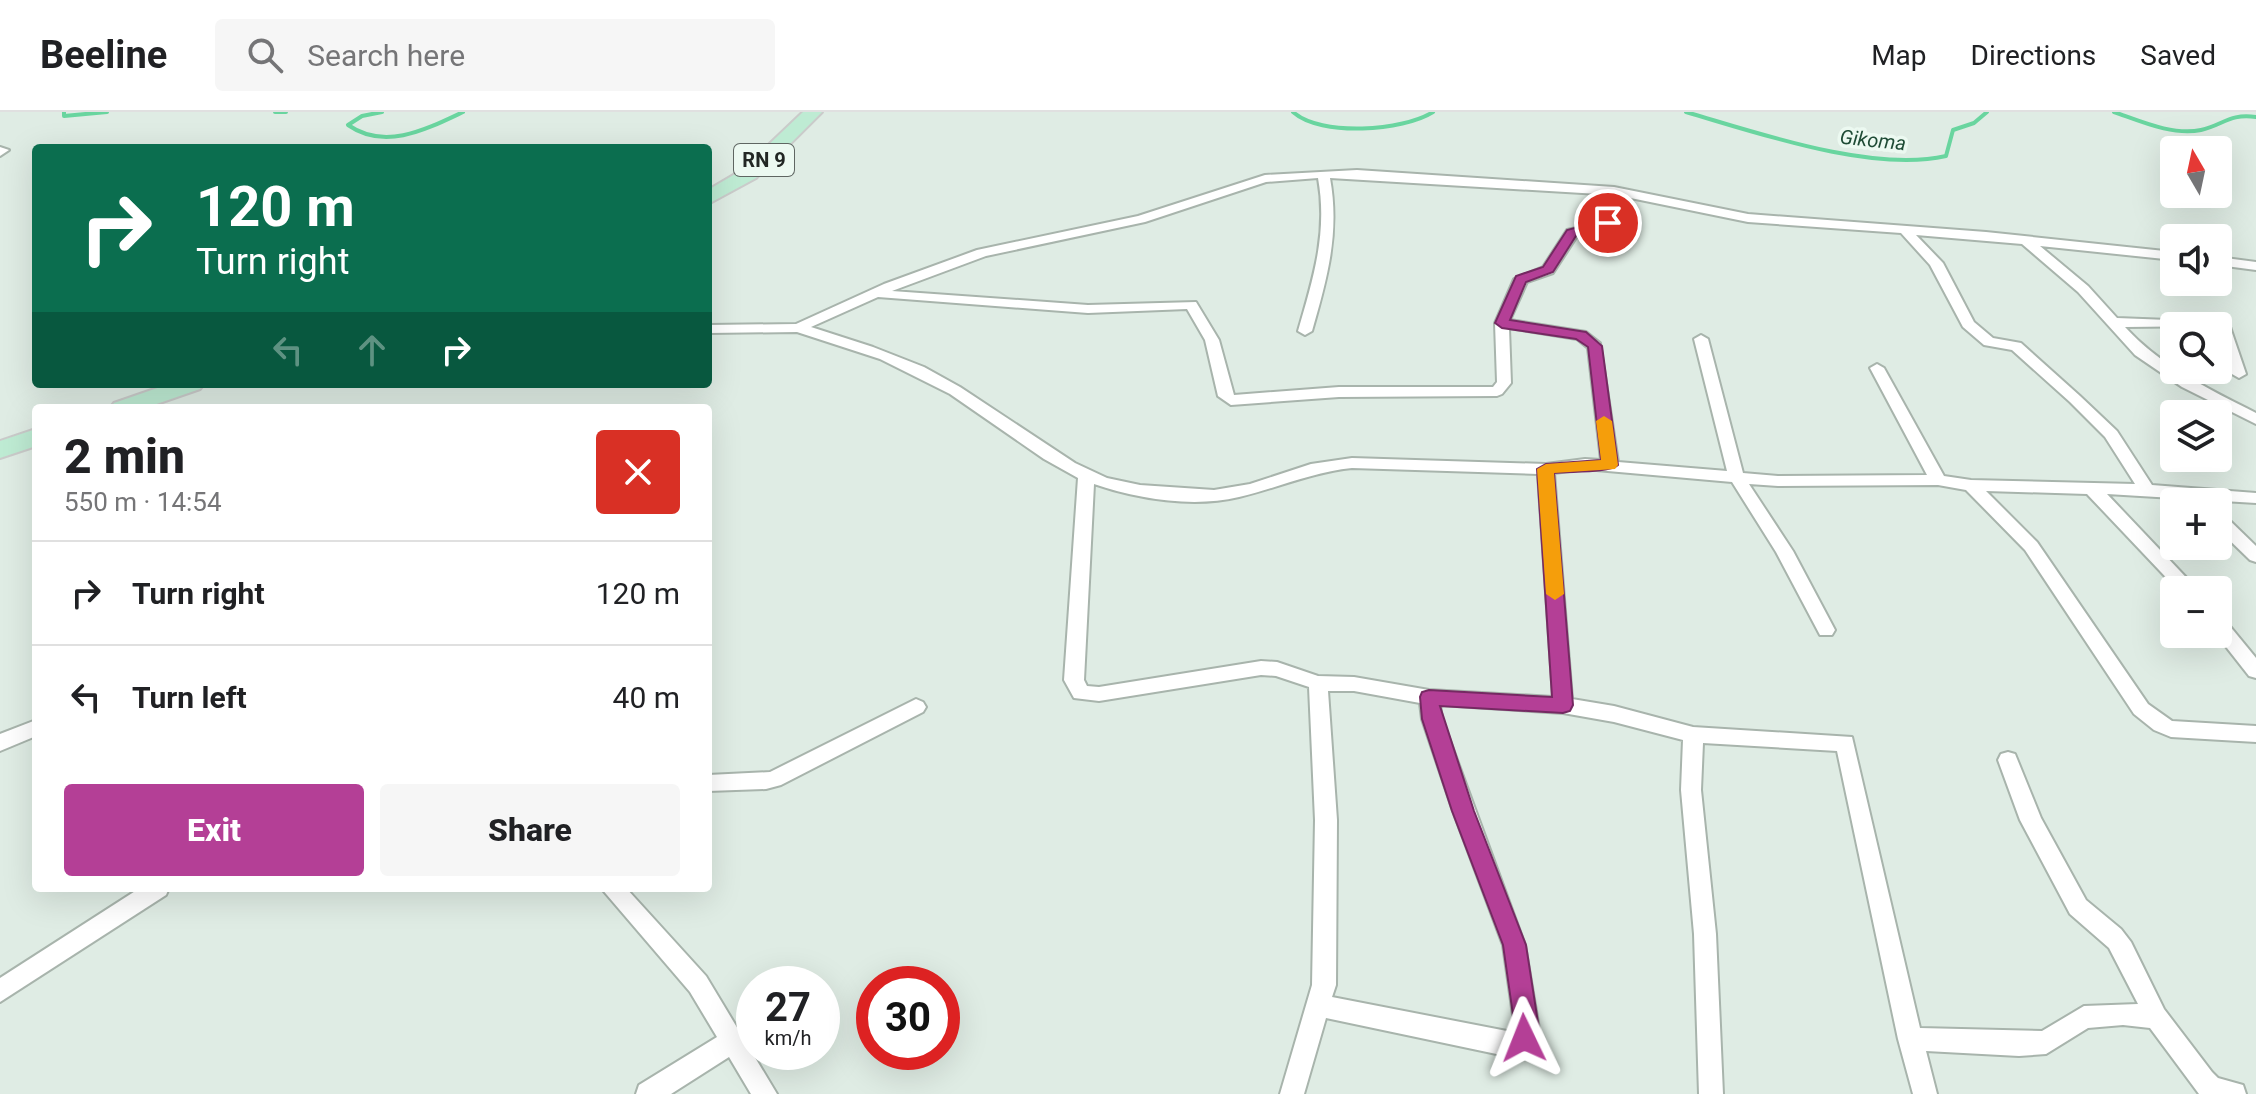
<!DOCTYPE html>
<html lang="en">
<head>
<meta charset="utf-8">
<style>
  :root { --surface:#fff; --page:#f6f6f6; --text:#202124; --muted:#757577; --line:#e0e0e0; --accent:#b43f96 }
  body { margin:0; font-family:Roboto,sans-serif; background:var(--page); color:var(--text); height:100vh; display:flex; flex-direction:column; font-size:30px; white-space:nowrap }
  * { box-sizing:border-box; margin:0 }
  p { font-size:26px; color:var(--muted) }
  .icon { flex:none; width:44px; height:44px; fill:none; stroke:currentColor; stroke-width:2; stroke-linecap:round; stroke-linejoin:round }
  .map { position:relative; flex:1; overflow:hidden }
  .details { position:absolute; left:32px; top:292px; width:680px; height:488px; display:flex; flex-direction:column; background:var(--surface); border-radius:8px; box-shadow:0 8px 32px #0002 }
  .details>* { flex:none }
  .guide { position:absolute; left:32px; top:32px; width:680px; height:244px; border-radius:8px; box-shadow:0 8px 32px #0002; background:#0b6e4f; color:#fff; overflow:hidden }
  .needle { width:52px; rotate:351deg }
  .fabs { position:absolute; left:2160px; top:24px; display:grid; gap:16px }
  .fabs a { display:grid; place-items:center; width:72px; height:72px; border-radius:8px; background:var(--surface); box-shadow:0 8px 32px #0002; font-size:40px }
  .speed { position:absolute; left:736px; top:854px; display:flex; gap:16px; font-size:40px; font-weight:700; text-align:center }
  .speed>* { display:grid; place-content:center; width:104px; height:104px; border-radius:50%; background:var(--surface); box-shadow:0 8px 32px #0002; line-height:1 }
  .speed small { font-size:20px; font-weight:400 }
  .speed .limit { border:12px solid #d22; background:#fff; color:#111 }
  .pin { position:absolute; display:grid; place-items:center; width:68px; height:68px; color:#fff; margin:-34px; border:4px solid #fff; border-radius:50%; box-shadow:0 2px 8px #0007 }
  .me { position:absolute; width:88px; margin:-44px; rotate:358deg; stroke-linejoin:round; filter:drop-shadow(0 0 6px #0008) }
  .turn { display:flex; align-items:center; gap:28px; height:168px; padding:0 32px; font-size:36px }
  .turn .icon { width:104px; height:104px; stroke-width:2.5 }
  .turn b { display:block; font-size:56px; line-height:68px }
  .lanes { display:flex; align-items:center; height:76px; padding:0 32px; background:#0003; justify-content:center; gap:40px; direction:ltr }
  .lanes .off { opacity:.35 }
  .round { display:grid; place-items:center; flex:none; width:84px; height:84px; border-radius:8px; background:var(--page) }
  .overview { display:flex; align-items:center; justify-content:space-between; height:136px; padding:0 32px }
  h1 { font-size:48px; font-weight:800; line-height:60px }
  .action { display:flex; gap:16px; margin-top:auto; padding:16px 32px }
  .action a { flex:1; height:92px; border-radius:8px; background:var(--accent); color:#fff; font-size:32px; font-weight:800; line-height:92px; text-align:center }
  .action a+a { background:var(--page); color:var(--text) }
  ul { padding:0; list-style:none }
  li { display:flex; align-items:center; gap:24px; height:104px; padding:0 32px; border-top:2px solid var(--line) }
  li div { flex:1 }
  li b { display:block; font-size:30px }
  li em { font-style:normal }
  header { display:flex; align-items:center; gap:48px; box-sizing:border-box; height:112px; padding:0 40px; background:var(--surface); border-bottom:2px solid var(--line) }
  header strong { font-size:38px }
  nav { display:flex; gap:44px; margin-inline-start:auto; font-size:28px }
  .search { width:560px; height:72px; background:var(--page); display:flex; align-items:center; gap:20px; box-sizing:border-box; padding:0 28px; border-radius:8px; color:var(--muted); font-size:30px }
  .map>svg:first-child { display:block }
  .lines { fill:none; stroke-linecap:round; stroke-linejoin:round }
  .stream { stroke:#69d59f; stroke-width:4 }
  .street-casing { stroke:#a8b4ac; stroke-width:4 }
  .primary-casing { stroke:#cacbca; stroke-width:4 }
  .street { fill:#fff; fill-rule:evenodd }
  .primary { fill:#beebd3; fill-rule:evenodd }
  .route { fill:#b43f96; stroke:#752962; stroke-width:2 }
  .slow { fill:#f59e0b }
  .labels { text-anchor:middle; stroke-width:7; stroke-linejoin:round; paint-order:stroke }
  .far-water-label { font-size:20px; font-style:italic; fill:#1e4b35; stroke:#ecf9f1 }
  .shield { fill:#ecf9f1; stroke:#5f6662; stroke-width:2 }
  .shield-label { font-size:20px; font-weight:bold; fill:#222724 }
</style>
</head>
<body>
<header>
<strong>Beeline</strong>
<div class="search"><svg class="icon" aria-label="search" viewBox="0 0 24 24"><circle cx="10" cy="10" r="6"/><path d="M15 15l6 6"/></svg>Search here</div>
<nav><a>Map</a><a>Directions</a><a>Saved</a></nav>
</header>
<div class="map">
<svg width="2256" height="982" viewBox="0 0 2256 982">
  <rect width="100%" height="100%" fill="#dfece4"/>
  <g class="lines">
    <g class="stream">
      <path d="M 64,0 L 64,4 L 107,0"/>
      <path d="M 275,0 L 286,0"/>
      <path d="M 382,0 L 362,4 L 348,13 C 385,39 427,17 463,0"/>
      <path d="M 1293,0 C 1321,25 1403,19 1433,0"/>
      <path d="M 1686,0 C 1758,21 1873,61 1946,44 L 1953,18 L 1974,11 L 1987,0"/>
      <path d="M 2114,0 C 2140,9 2173,24 2201,18 C 2223,13 2230,1 2256,5"/>
    </g>
    <defs>
      <g id="street">
        <path d="M 0,35 L 9,38 L 0,44 Z"/>
        <path d="M 1357,58 L 1614,75 L 1748,102 L 1986,120 L 2174,140 L 2174,148 L 2040,134 L 2088,174 L 2117,206 L 2220,210 L 2230,215 L 2246,262 L 2239,266 L 2232,262 L 2218,214 L 2125,215 C 2162,255 2207,276 2256,301 L 2256,312 L 2182,275 L 2135,243 L 2078,180 L 2022,132 L 1916,123 L 1943,151 L 1974,210 L 1993,226 L 2021,231 L 2080,284 L 2117,319 L 2152,373 L 2256,381 L 2256,391 L 2107,382 L 2198,478 L 2178,478 L 2087,382 L 1986,379 L 2037,430 L 2148,592 L 2172,609 L 2256,614 L 2256,630 L 2171,625 L 2154,618 L 2134,602 L 2025,438 L 1966,378 L 1938,373 L 1778,374 L 1749,372 L 1793,439 L 1835,518 L 1832,523 L 1820,523 L 1776,440 L 1732,370 L 1585,357 L 1554,361 L 1572,587 L 1614,594 L 1693,615 L 1852,625 L 1920,916 L 2042,919 L 2084,894 L 2138,892 L 2109,836 L 2070,802 L 2020,708 L 1998,648 L 2001,642 L 2008,640 L 2015,642 L 2041,706 L 2086,788 L 2121,817 L 2131,830 L 2164,897 L 2212,960 L 2218,966 L 2243,973 L 2246,982 L 2199,982 L 2150,916 L 2123,913 L 2088,916 L 2046,942 L 2019,944 L 1926,939 L 1937,982 L 1913,982 L 1898,927 L 1837,639 L 1703,631 L 1701,678 L 1716,822 L 1723,982 L 1699,982 L 1694,822 L 1681,678 L 1683,628 L 1614,610 L 1563,601 L 1440,593 L 1442,607 L 1525,833 L 1539,917 L 1528,937 L 1506,944 L 1326,906 L 1304,982 L 1280,982 L 1312,873 L 1315,708 L 1309,575 L 1276,564 L 1261,563 L 1099,589 L 1074,586 L 1064,568 L 1078,366 L 1044,347 L 950,282 L 880,247 L 797,220 L 708,221 L 708,213 L 796,212 L 884,172 L 977,138 L 1138,104 L 1265,63 ZM 1318,66 C 1328,121 1313,167 1298,219 L 1305,223 L 1312,219 C 1327,167 1340,121 1330,66 L 1599,82 L 1600,111 L 1567,118 L 1543,155 L 1514,167 L 1495,211 L 1497,270 L 1493,275 L 1339,275 L 1234,283 L 1219,228 L 1196,190 L 1088,193 L 892,179 L 986,144 L 1145,110 L 1266,70 ZM 1611,82 L 1748,110 L 1901,121 L 1930,153 L 1963,215 L 1984,233 L 2012,238 L 2070,290 L 2105,325 L 2135,372 L 1971,368 L 1944,364 L 1884,256 L 1877,252 L 1870,256 L 1927,363 L 1778,364 L 1743,361 L 1708,227 L 1701,223 L 1694,227 L 1727,359 L 1618,350 L 1600,231 L 1586,220 L 1510,208 L 1527,170 L 1553,161 L 1577,124 L 1610,116 ZM 878,185 L 1088,201 L 1187,197 L 1205,228 L 1218,284 L 1231,293 L 1339,285 L 1497,284 L 1502,282 L 1511,271 L 1509,216 L 1577,227 L 1588,236 L 1601,348 L 1585,347 L 1546,352 L 1352,346 L 1311,352 L 1250,372 L 1214,378 L 1140,373 L 1107,366 L 1075,351 L 960,275 L 924,255 L 873,235 L 811,215 ZM 1352,356 L 1538,362 L 1553,585 L 1429,578 L 1354,565 L 1318,564 L 1277,550 L 1261,549 L 1099,575 L 1087,574 L 1084,568 L 1094,372 C 1138,387 1193,396 1239,385 C 1277,376 1313,360 1352,356 ZM 1328,579 L 1354,579 L 1420,591 L 1422,607 L 1453,699 L 1503,833 L 1515,917 L 1512,920 L 1332,885 L 1336,873 L 1337,708 Z"/>
        <path d="M 2218,145 L 2256,150 L 2256,158 L 2218,153 Z"/>
        <path d="M 2218,401 L 2224,403 L 2256,434 L 2256,450 L 2250,448 L 2218,417 Z"/>
        <path d="M 2218,505 L 2224,507 L 2256,546 L 2256,566 L 2249,564 L 2216,522 Z"/>
        <path d="M 916,587 L 923,590 L 926,595 L 923,600 L 781,673 L 766,677 L 708,679 L 708,663 L 770,660 Z"/>
        <path d="M 36,608 L 36,624 L 0,639 L 0,622 Z"/>
        <path d="M 140,776 L 169,776 L 166,783 L 0,890 L 0,866 Z"/>
        <path d="M 601,776 L 626,776 L 706,864 L 777,982 L 751,982 L 729,945 L 671,982 L 636,982 L 639,973 L 717,925 L 690,880 Z"/>
      </g>
      <g id="primary">
        <path d="M 803,0 L 822,0 L 756,66 L 708,92 L 708,78 L 742,58 Z"/>
        <path d="M 169,272 L 204,272 L 200,277 L 145,296 L 110,296 L 114,291 Z"/>
        <path d="M 36,317 L 36,334 L 0,346 L 0,329 Z"/>
      </g>
    </defs>
    <use href="#street" class="street-casing"/>
    <use href="#primary" class="primary-casing"/>
    <use href="#street" class="street"/>
    <use href="#primary" class="primary"/>
  </g>
  <path class="route" d="M 1608,107 L 1615,111 L 1608,118 L 1576,124 L 1553,160 L 1526,170 L 1510,208 L 1586,220 L 1602,234 L 1618,353 C 1610,361 1569,359 1554,361 L 1573,593 L 1570,599 L 1563,601 L 1440,594 L 1474,699 L 1526,833 L 1539,917 L 1533,935 L 1524,938 L 1516,935 L 1512,926 L 1515,917 L 1503,833 L 1452,699 L 1422,607 L 1420,585 L 1422,580 L 1429,578 L 1552,585 L 1537,357 L 1546,352 L 1601,348 L 1588,235 L 1576,227 L 1502,216 L 1495,211 L 1516,164 L 1543,155 L 1567,118 Z"/>
  <path class="slow" d="M 1604,304 L 1612,309 L 1618,353 L 1615,357 L 1554,361 L 1564,482 L 1555,488 L 1546,482 L 1537,357 L 1546,352 L 1601,348 L 1596,309 Z"/>
  <g class="labels">
    <g class="far-water-label">
      <text transform="translate(1873 28) rotate(6)" y="7">Gikoma</text>
    </g>
    <rect class="shield" x="734" y="32" width="60" height="32" rx="6"/>
    <g class="shield-label">
      <text x="764" y="55">RN 9</text>
    </g>
  </g>
</svg>
<div class="fabs">
<a><svg class="needle" viewBox="-14 -14 28 28"><path d="M0-13l5 13h-10z" fill="#e53935"/><path d="M0 13l5-13h-10z" fill="#757577"/></svg></a>
<a><svg class="icon" aria-label="sound" viewBox="0 0 24 24"><path d="M4 9h4l5-4v14l-5-4H4zM17 9q2 3 0 6"/></svg></a>
<a><svg class="icon" aria-label="search" viewBox="0 0 24 24"><circle cx="10" cy="10" r="6"/><path d="M15 15l6 6"/></svg></a>
<a><svg class="icon" aria-label="layers" viewBox="0 0 24 24"><path d="M12 4l9 5-9 5-9-5zM3 14l9 5 9-5"/></svg></a>
<a>+</a>
<a>−</a>
</div>
<div class="speed"><div>27<small>km/h</small></div><div class="limit">30</div></div>
<div class="pin" style="left:1608px;top:111px;background:#d93025"><svg class="icon" aria-label="arrive" viewBox="0 0 24 24"><path d="M6 21V4h12l-3 4 3 4H6"/></svg></div>
<svg class="me" style="left:1524px;top:926px" viewBox="-20 -20 40 40"><path d="M0-17L14 15 0 8-14 15z" fill="#b43f96" stroke="#fff" stroke-width="4"/></svg>
<div class="guide">
<div class="turn"><svg class="icon" aria-label="right" viewBox="0 0 24 24"><path d="M7 20v-9h11M14 6l5 5-5 5"/></svg><div><b>120 m</b>Turn right</div></div>
<div class="lanes"><svg class="icon off" aria-label="left" viewBox="0 0 24 24"><path d="M17 20v-9H6M10 6l-5 5 5 5"/></svg><svg class="icon off" aria-label="ahead" viewBox="0 0 24 24"><path d="M12 20V5M6 11l6-6 6 6"/></svg><svg class="icon" aria-label="right" viewBox="0 0 24 24"><path d="M7 20v-9h11M14 6l5 5-5 5"/></svg></div>
</div>
<section class="details">
<div class="overview"><div><h1>2 min</h1><p>550 m · 14:54</p></div><a class="round" style="background:#d93025;color:#fff"><svg class="icon" aria-label="close" viewBox="0 0 24 24"><path d="M6 6l12 12M18 6L6 18"/></svg></a></div>
<ul>
<li><svg class="icon" aria-label="right" viewBox="0 0 24 24"><path d="M7 20v-9h11M14 6l5 5-5 5"/></svg><div><b>Turn right</b></div><em>120 m</em></li>
<li><svg class="icon" aria-label="left" viewBox="0 0 24 24"><path d="M17 20v-9H6M10 6l-5 5 5 5"/></svg><div><b>Turn left</b></div><em>40 m</em></li>
</ul>
<div class="action"><a>Exit</a><a>Share</a></div>
</section>
</div>
</body>
</html>
